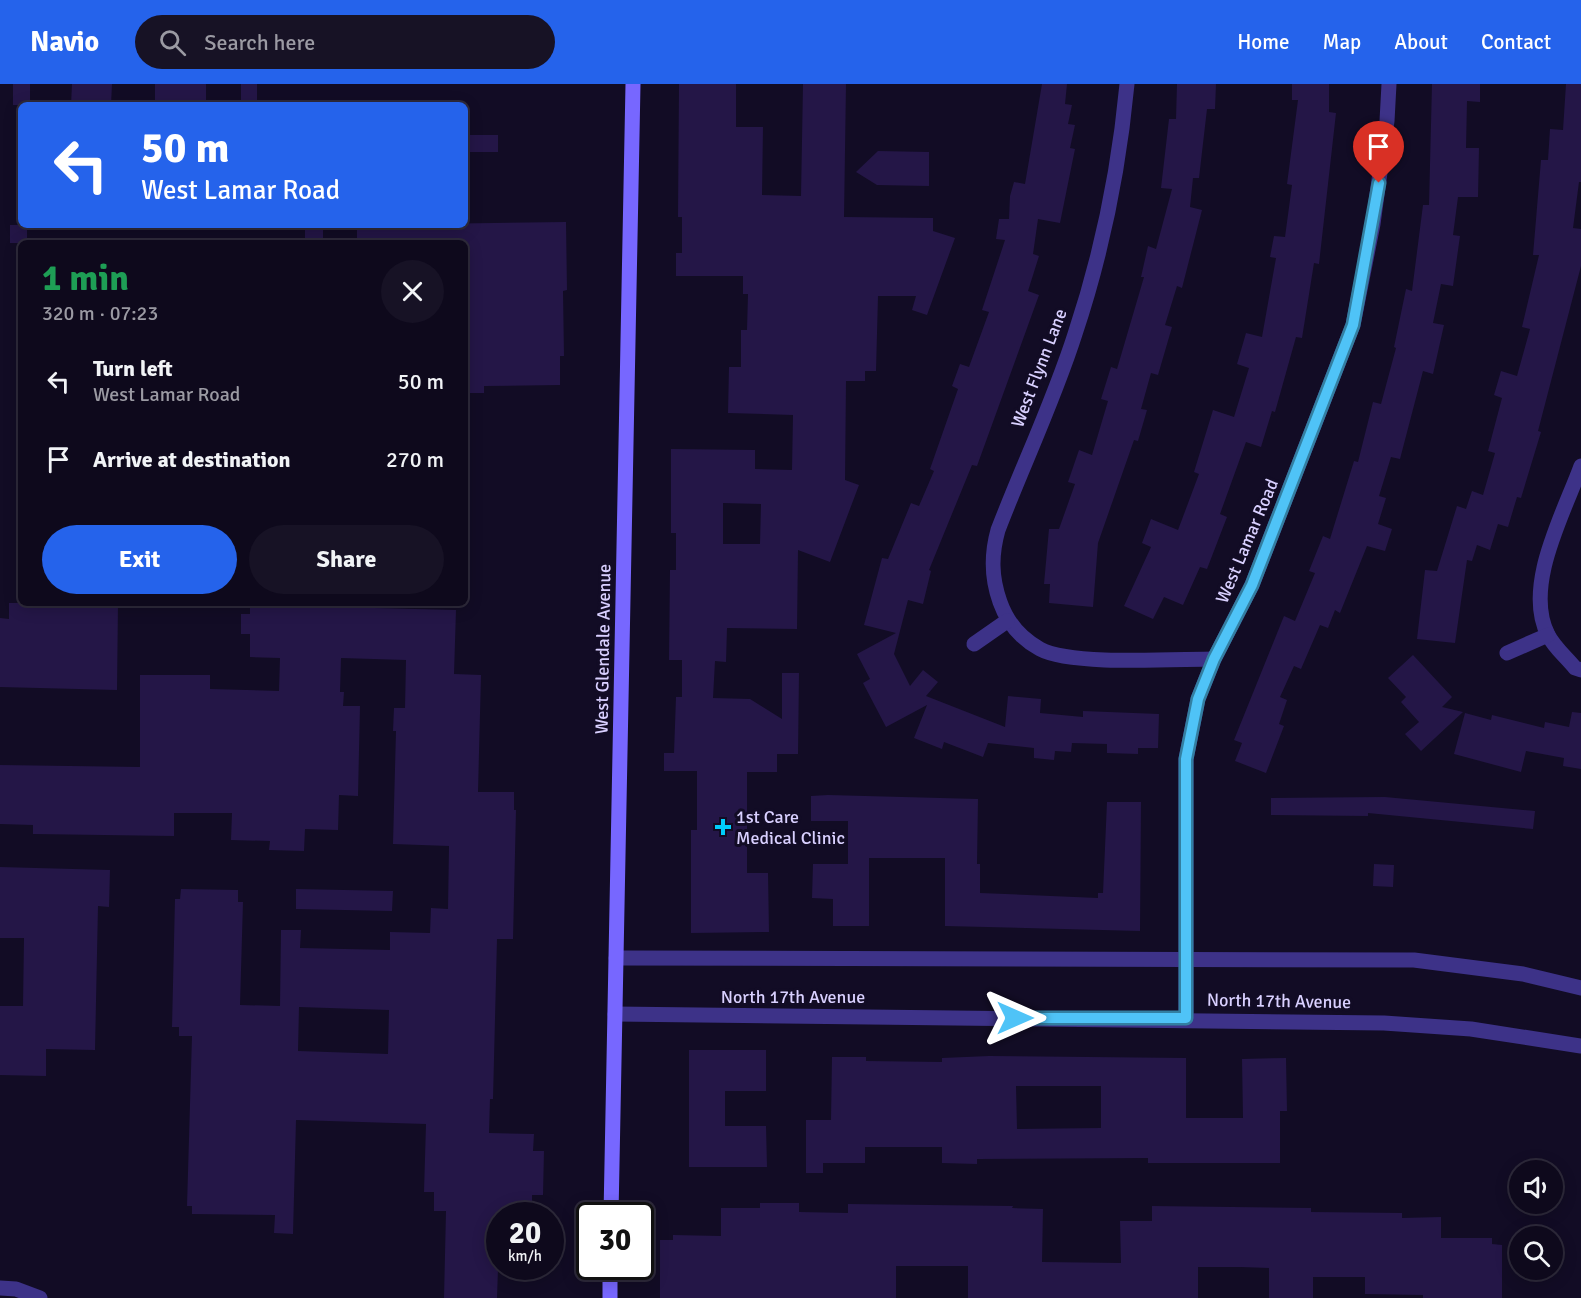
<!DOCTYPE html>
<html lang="en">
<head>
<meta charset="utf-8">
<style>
  :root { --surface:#0e091c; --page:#171225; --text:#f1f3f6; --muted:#9b9aa3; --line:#2e2a3b; --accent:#2563eb }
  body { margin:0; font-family:Signika,sans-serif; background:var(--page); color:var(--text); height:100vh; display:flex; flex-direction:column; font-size:22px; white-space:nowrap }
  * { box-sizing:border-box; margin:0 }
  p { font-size:20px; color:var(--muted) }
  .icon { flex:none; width:33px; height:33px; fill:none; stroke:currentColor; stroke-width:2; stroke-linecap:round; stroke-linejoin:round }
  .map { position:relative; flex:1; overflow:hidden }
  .details { position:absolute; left:18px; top:156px; width:450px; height:366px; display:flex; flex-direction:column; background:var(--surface); border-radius:9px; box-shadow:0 3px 15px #0003,0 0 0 2px var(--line) }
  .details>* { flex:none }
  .hud { position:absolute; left:18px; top:18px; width:450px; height:126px; border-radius:9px; box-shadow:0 3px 15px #0003,0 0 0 2px var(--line); background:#2563eb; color:#fff; overflow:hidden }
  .buttons { position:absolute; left:1509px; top:1076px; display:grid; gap:12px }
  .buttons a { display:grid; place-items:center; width:54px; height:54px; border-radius:50%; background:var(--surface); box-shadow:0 3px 15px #0003,0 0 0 2px var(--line); font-size:30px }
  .speed { position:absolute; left:486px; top:1118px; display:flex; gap:12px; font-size:30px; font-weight:700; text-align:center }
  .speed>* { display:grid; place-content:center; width:78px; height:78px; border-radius:50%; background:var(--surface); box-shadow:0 3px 15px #0003,0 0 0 2px var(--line); line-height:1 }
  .speed small { font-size:15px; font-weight:400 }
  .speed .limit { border:3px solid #111; border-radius:9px; background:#fff; color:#111 }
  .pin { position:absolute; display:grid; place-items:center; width:51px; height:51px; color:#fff; margin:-62px -26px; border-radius:50% 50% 50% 0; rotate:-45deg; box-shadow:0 0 6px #0007 }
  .pin .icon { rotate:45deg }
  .me { position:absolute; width:66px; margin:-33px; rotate:90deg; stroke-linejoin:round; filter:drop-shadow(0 0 4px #0008) }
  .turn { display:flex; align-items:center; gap:21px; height:126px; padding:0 24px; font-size:27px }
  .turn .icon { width:78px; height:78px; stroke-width:2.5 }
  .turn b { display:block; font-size:42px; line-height:51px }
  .round { display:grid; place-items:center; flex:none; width:63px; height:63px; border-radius:32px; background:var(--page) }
  .summary { display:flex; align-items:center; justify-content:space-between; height:102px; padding:0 24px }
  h1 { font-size:36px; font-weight:700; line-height:45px; color:#1e9e55 }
  .action { display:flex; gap:12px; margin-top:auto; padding:12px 24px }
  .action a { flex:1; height:69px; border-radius:36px; background:var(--accent); color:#fff; font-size:24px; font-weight:700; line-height:69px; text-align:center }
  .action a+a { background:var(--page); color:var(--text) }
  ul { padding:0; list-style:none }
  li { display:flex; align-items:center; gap:18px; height:78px; padding:0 24px }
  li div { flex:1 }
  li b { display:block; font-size:22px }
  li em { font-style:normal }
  header { display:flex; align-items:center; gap:36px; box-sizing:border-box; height:84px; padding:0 30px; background:var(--accent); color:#fff }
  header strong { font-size:28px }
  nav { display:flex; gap:33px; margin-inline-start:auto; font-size:21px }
  .search { width:420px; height:54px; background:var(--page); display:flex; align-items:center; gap:15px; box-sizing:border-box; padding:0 21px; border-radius:33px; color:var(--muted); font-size:22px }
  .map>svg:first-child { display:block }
  .building { fill:#241647; fill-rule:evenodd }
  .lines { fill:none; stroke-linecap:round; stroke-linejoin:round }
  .street { stroke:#3d3288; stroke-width:15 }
  .secondary { stroke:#7767ff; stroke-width:15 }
  .route-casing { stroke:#337fa1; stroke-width:15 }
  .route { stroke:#4fc3f7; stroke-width:10 }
  .poi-dot { fill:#00cdfb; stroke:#120c25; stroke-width:2 }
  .labels { text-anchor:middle; stroke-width:6; stroke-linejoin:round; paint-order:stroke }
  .street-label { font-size:18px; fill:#d9d0ff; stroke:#120c25 }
  .poi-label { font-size:18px; fill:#d9d0ff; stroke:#120c25; text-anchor:start }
</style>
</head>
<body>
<header>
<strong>Navio</strong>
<div class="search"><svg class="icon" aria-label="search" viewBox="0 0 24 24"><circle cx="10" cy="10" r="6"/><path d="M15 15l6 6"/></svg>Search here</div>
<nav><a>Home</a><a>Map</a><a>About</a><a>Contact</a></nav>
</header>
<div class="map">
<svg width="1581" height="1214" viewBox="0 0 1581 1214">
  <rect width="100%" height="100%" fill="#120c25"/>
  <g class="building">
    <rect x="13" y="0" width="17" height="21"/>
    <path d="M 72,0 L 112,0 L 111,21 L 71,21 Z"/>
    <rect x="155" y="0" width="51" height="21"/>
    <rect x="241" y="0" width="16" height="21"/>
    <path d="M 679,0 L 736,0 L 736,43 L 763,43 L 762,111 L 801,112 L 803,0 L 846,0 L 844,133 L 933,134 L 933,147 L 955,154 L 927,231 L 912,226 L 916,212 L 878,212 L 876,287 L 865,287 L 865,297 L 846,297 L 845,396 L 859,401 L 830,478 L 798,466 L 797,545 L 727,544 L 726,578 L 715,577 L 713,614 L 750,615 L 782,635 L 782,589 L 799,589 L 798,670 L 777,670 L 777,688 L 747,688 L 747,789 L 768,789 L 769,848 L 691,849 L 691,746 L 697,746 L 697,687 L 664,687 L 664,669 L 674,669 L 676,613 L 682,613 L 682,576 L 669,576 L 670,486 L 676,486 L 676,449 L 671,449 L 671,365 L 755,366 L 755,385 L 792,386 L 793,331 L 728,329 L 729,283 L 741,283 L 741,246 L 747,246 L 748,210 L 743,210 L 743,192 L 676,192 L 676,169 L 682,169 L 682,133 L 678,133 ZM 723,419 L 761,420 L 760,460 L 723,460 Z"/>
    <path d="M 1042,0 L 1067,0 L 1065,20 L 1072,21 L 1068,40 L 1075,41 L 1070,64 L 1075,65 L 1060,139 L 1038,135 L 1033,170 L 1039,172 L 1028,207 L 1039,211 L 977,382 L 972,381 L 929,486 L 931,487 L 923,520 L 908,516 L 894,570 L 910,602 L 923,586 L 938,598 L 926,612 L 1005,643 L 1008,612 L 1041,615 L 1040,629 L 1083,633 L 1083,627 L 1159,630 L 1158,664 L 1138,664 L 1138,670 L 1107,669 L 1107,660 L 1072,659 L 1071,668 L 1055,667 L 1054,676 L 1034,674 L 1034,664 L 988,659 L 983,673 L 944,658 L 942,665 L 914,654 L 927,621 L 886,643 L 863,599 L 870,595 L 857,570 L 896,549 L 864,541 L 882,474 L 888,475 L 911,419 L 919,422 L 934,387 L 930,385 L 958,305 L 952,302 L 960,280 L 969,283 L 989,228 L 982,226 L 1005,156 L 996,155 L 999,135 L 1009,135 L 1010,112 L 1014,98 L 1025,100 Z"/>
    <path d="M 1177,0 L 1216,0 L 1215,25 L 1207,25 L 1199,94 L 1193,94 L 1190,123 L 1202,126 L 1182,204 L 1177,202 L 1165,241 L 1172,243 L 1158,291 L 1151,289 L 1141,325 L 1147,326 L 1138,357 L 1134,356 L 1098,459 L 1093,523 L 1049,519 L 1050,500 L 1044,500 L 1049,445 L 1059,445 L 1075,400 L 1068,398 L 1079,366 L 1092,371 L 1108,317 L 1101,315 L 1111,283 L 1117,285 L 1144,193 L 1141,193 L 1148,162 L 1156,165 L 1172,105 L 1161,104 L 1169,35 L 1176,35 Z"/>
    <path d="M 1292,0 L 1329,0 L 1329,28 L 1336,29 L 1319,180 L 1314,179 L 1302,254 L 1296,253 L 1275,328 L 1272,327 L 1261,363 L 1246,358 L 1220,430 L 1227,433 L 1207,485 L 1200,483 L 1183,521 L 1164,513 L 1153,535 L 1124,522 L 1151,463 L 1142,459 L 1151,435 L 1178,446 L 1199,390 L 1194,388 L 1213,326 L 1234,333 L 1249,284 L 1237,280 L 1246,249 L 1262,253 L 1276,174 L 1270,173 L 1274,152 L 1285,153 L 1292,101 L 1287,100 L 1298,16 L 1292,16 Z"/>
    <path d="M 1432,0 L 1480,0 L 1480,18 L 1467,17 L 1466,64 L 1479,64 L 1478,113 L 1458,113 L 1453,151 L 1460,152 L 1453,202 L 1441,200 L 1433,239 L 1444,241 L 1433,290 L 1423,287 L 1400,375 L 1391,373 L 1379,412 L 1386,414 L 1378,440 L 1392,445 L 1385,467 L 1367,462 L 1340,529 L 1335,526 L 1328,544 L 1320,541 L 1301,585 L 1294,582 L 1280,613 L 1287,616 L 1279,640 L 1284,642 L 1266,689 L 1235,677 L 1242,659 L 1234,656 L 1284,532 L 1295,537 L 1315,489 L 1309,487 L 1323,452 L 1330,455 L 1354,377 L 1358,378 L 1373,318 L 1381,320 L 1396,264 L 1394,263 L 1406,205 L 1412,207 L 1423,121 L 1429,121 Z"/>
    <path d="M 1566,0 L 1581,0 L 1581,98 L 1579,98 L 1573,144 L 1581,145 L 1581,182 L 1538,347 L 1541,348 L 1521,414 L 1517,413 L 1508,443 L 1498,440 L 1490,466 L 1477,461 L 1472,477 L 1467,476 L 1455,559 L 1417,555 L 1425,486 L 1437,487 L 1457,422 L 1466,425 L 1472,407 L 1483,411 L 1495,369 L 1488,367 L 1502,314 L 1494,311 L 1501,287 L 1517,292 L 1530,245 L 1522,243 L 1539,171 L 1533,171 L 1541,76 L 1548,76 L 1550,45 L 1563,46 Z"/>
    <rect x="465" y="51" width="33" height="17"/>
    <path d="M 878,67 L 929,68 L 929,102 L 877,101 L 856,88 Z"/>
    <path d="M 566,138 L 567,206 L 563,207 L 564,272 L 560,272 L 560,301 L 484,302 L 484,309 L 465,309 L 465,159 L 357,159 L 357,141 Z"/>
    <rect x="10" y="141" width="17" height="18"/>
    <rect x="305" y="141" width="18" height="16"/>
    <path d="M 9,519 L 118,519 L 117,606 L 0,603 L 0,534 L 9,535 Z"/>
    <path d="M 250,519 L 375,519 L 375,524 L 456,526 L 454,590 L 481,591 L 478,708 L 514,708 L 514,726 L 516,726 L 513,855 L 497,855 L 493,1015 L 490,1015 L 489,1049 L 534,1050 L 533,1067 L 544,1067 L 543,1111 L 532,1111 L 532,1129 L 500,1128 L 497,1214 L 444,1214 L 446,1127 L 434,1127 L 434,1108 L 424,1108 L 426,1040 L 296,1036 L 293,1150 L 274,1149 L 275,1131 L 192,1130 L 192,1122 L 187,1122 L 192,952 L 179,952 L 179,943 L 172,943 L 175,815 L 180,815 L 181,805 L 238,806 L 238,818 L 243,818 L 240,921 L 280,922 L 281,846 L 301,846 L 300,864 L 390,866 L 390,848 L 430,849 L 431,824 L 448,825 L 449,762 L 393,760 L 396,647 L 393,647 L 394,624 L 405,624 L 406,576 L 341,574 L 340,608 L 344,608 L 343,622 L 360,622 L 358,712 L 339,711 L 338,746 L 305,745 L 304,767 L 269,766 L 270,757 L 231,756 L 232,729 L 174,729 L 174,752 L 33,750 L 33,741 L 0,740 L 0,681 L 140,683 L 140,591 L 210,591 L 210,605 L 279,607 L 280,574 L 250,573 L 250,550 L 241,550 L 241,530 L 250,530 ZM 299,923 L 389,926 L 388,970 L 298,967 Z"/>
    <path d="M 1413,571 L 1452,613 L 1442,623 L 1463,628 L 1421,667 L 1405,650 L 1419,638 L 1401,618 L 1406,613 L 1388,594 Z"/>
    <path d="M 1572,628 L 1581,629 L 1581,685 L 1563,682 L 1564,674 L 1526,667 L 1521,688 L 1454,670 L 1465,629 L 1491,636 L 1492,631 L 1544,644 L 1545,638 L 1569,643 Z"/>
    <path d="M 828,711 L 978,715 L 977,780 L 980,780 L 980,809 L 1098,814 L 1098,809 L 1103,809 L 1107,718 L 1141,718 L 1140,847 L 945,842 L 945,774 L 869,774 L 869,842 L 833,842 L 833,815 L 812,814 L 813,780 L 848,780 L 848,737 L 811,737 L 811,712 Z"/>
    <path d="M 1385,713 L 1535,727 L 1533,745 L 1368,729 L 1368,732 L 1271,731 L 1271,714 Z"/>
    <path d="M 1374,780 L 1394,781 L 1393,803 L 1373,802 Z"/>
    <path d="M 0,783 L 110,786 L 109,823 L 98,822 L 95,966 L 46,965 L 46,992 L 0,991 L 0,922 L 23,922 L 24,854 L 0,854 Z"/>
    <path d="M 296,805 L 393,807 L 392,827 L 296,825 Z"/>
    <path d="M 689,966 L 766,966 L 766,1007 L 725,1007 L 725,1042 L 766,1042 L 767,1083 L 689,1083 Z"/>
    <path d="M 989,972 L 1186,974 L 1186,1034 L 1243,1034 L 1242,975 L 1286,974 L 1287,1027 L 1280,1027 L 1280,1079 L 1148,1079 L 1148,1074 L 977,1075 L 977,1080 L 942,1079 L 942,1063 L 865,1063 L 865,1079 L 823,1079 L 823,1089 L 806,1089 L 806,1036 L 831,1036 L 832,973 L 866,973 L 866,977 L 942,978 L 942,974 ZM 1016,1002 L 1101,1002 L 1101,1044 L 1017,1045 Z"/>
    <path d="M 760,1119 L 799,1119 L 799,1128 L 848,1129 L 848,1120 L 1013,1122 L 1012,1124 L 1043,1125 L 1042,1178 L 1121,1179 L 1120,1137 L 1152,1137 L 1152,1122 L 1311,1124 L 1311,1128 L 1402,1129 L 1402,1134 L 1441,1133 L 1441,1154 L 1492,1154 L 1492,1160 L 1502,1161 L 1502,1214 L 1423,1214 L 1423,1211 L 1365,1210 L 1365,1193 L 1313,1193 L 1313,1214 L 1269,1214 L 1269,1184 L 1241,1183 L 1198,1183 L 1198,1214 L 968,1214 L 968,1182 L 896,1182 L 896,1214 L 660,1214 L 660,1156 L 673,1156 L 673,1151 L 721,1152 L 721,1124 L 760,1124 Z"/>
  </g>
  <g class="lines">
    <g class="street">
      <path d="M 1127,0 C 1119,85 1102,169 1075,250 C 1054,316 1023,381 998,446 C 991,471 991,493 1000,518 C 1007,538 1020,554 1040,565 C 1071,582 1176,575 1214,575"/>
      <path d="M 1581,382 C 1564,429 1523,502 1548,551 C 1554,563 1566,573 1575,584 L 1581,586"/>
      <path d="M 974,560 L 1007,537"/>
      <path d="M 1507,569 L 1548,551"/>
      <path d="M 616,874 L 1414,876 L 1523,890 L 1581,904"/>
      <path d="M 615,930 L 1384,939 L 1471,945 L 1581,962"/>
      <path d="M 1186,935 L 1186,675 L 1198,615 L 1214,575 L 1252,501 L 1353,241 L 1373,140 L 1387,37 L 1389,0"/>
      <path d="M 0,1204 L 16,1205 L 40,1214"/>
    </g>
    <g class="secondary">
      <path d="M 611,1131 L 633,0"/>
      <path d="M 610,1214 L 610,1182"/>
    </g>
  </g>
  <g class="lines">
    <defs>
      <path id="route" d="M 1015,934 L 1186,934 L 1186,675 L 1198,615 L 1214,575 L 1252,501 L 1353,241 L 1379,99"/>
    </defs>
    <use href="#route" class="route-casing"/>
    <use href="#route" class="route"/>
  </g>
  <path class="poi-dot" d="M720 734h6v6h6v6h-6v6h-6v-6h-6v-6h6z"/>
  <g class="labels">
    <g class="street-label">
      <text transform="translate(1039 284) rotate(-69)" y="6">West Flynn Lane</text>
      <text transform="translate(1247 457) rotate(-67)" y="6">West Lamar Road</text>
      <text transform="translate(603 565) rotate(-89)" y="6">West Glendale Avenue</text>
      <text x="793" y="919">North 17th Avenue</text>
      <text transform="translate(1279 917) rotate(1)" y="6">North 17th Avenue</text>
    </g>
    <g class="poi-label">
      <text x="736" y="739">1st Care<tspan x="736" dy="21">Medical Clinic</tspan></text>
    </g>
  </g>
</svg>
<div class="buttons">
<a><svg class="icon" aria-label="sound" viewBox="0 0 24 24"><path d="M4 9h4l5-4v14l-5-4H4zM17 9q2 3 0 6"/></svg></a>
<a><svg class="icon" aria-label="search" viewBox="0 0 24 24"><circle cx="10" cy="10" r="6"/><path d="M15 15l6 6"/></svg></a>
</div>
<div class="speed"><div>20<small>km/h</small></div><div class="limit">30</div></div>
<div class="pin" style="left:1379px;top:99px;background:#d93025"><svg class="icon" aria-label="arrive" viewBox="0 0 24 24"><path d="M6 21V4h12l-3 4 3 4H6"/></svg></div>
<svg class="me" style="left:1015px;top:934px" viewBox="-20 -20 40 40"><path d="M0-17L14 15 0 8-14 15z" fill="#4fc3f7" stroke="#fff" stroke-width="4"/></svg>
<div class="hud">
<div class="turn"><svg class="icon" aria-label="left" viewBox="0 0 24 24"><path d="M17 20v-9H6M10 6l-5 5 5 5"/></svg><div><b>50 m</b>West Lamar Road</div></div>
</div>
<section class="details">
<div class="summary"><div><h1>1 min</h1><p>320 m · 07:23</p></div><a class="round"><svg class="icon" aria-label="close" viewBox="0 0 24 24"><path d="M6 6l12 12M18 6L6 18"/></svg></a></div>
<ul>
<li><svg class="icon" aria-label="left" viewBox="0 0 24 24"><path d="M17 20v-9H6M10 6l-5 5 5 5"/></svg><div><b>Turn left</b><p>West Lamar Road</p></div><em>50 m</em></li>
<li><svg class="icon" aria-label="arrive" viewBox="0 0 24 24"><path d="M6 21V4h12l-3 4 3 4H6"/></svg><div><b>Arrive at destination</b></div><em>270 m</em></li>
</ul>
<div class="action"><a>Exit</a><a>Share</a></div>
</section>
</div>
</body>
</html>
